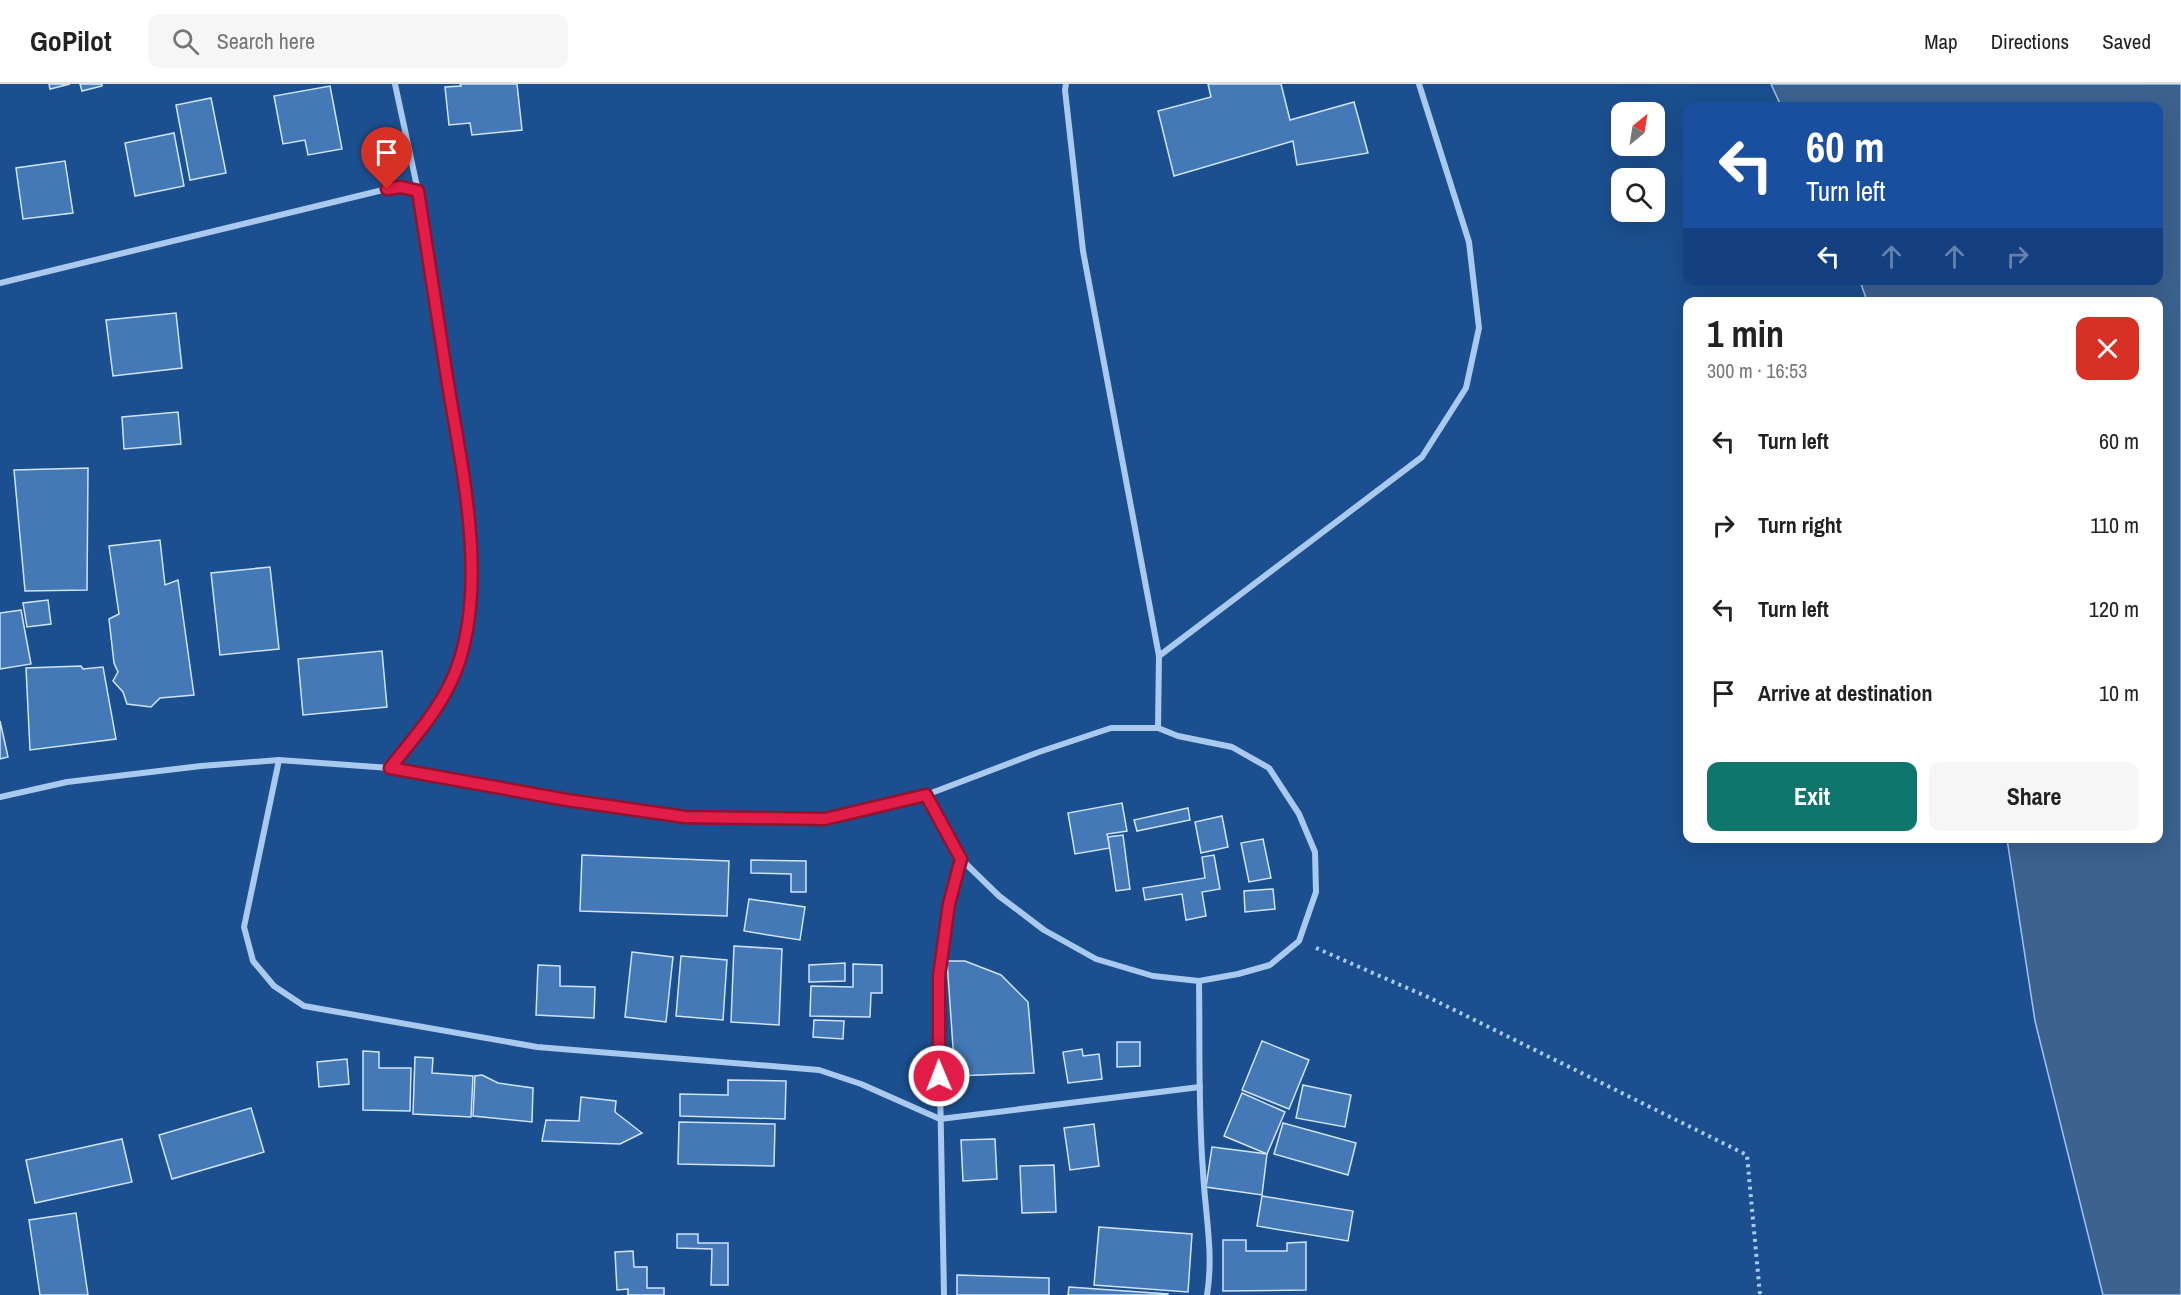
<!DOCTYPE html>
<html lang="en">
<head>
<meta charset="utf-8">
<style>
  :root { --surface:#fff; --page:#f6f6f6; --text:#222; --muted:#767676; --line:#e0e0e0; --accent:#0f766e }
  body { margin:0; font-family:"Archivo Narrow",sans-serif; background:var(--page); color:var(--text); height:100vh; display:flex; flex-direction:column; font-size:22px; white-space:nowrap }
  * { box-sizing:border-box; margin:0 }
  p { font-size:20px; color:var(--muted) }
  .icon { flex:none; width:33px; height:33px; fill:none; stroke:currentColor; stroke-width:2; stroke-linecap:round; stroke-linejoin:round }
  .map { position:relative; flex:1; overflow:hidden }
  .details { position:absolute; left:1683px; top:213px; width:480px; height:546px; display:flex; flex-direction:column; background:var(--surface); border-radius:12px; box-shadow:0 6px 24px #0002 }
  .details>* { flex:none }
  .top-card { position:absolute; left:1683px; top:18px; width:480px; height:183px; border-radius:12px; box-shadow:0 6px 24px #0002; background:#1a4fa0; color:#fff; overflow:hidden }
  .needle { width:39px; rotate:30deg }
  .controls { position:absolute; left:1611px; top:18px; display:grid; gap:12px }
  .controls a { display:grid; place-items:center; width:54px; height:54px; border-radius:12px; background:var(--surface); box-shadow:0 6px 24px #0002; font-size:30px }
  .pin { position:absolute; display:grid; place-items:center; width:51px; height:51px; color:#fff; margin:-62px -26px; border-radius:50% 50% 50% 0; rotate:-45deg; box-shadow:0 0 6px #0007 }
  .pin .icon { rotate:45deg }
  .me { position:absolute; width:66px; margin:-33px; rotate:359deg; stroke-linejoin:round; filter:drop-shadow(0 0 4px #0008) }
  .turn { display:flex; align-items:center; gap:21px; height:126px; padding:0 24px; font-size:27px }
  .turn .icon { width:78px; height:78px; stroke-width:2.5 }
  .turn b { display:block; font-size:42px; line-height:51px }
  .lanes { display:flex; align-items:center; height:57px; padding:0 24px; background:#0003; justify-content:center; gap:30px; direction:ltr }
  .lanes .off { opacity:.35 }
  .round { display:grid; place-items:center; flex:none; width:63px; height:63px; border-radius:12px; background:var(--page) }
  .overview { display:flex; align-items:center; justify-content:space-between; height:102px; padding:0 24px }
  h1 { font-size:36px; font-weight:800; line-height:45px }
  .cta { display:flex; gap:12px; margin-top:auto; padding:12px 24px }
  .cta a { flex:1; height:69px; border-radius:12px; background:var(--accent); color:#fff; font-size:24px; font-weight:800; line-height:69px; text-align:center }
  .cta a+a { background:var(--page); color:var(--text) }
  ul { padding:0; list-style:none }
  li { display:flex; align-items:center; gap:18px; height:84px; padding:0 24px }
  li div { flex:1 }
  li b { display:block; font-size:22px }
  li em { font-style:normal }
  header { display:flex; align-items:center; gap:36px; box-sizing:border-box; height:84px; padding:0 30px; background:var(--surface); border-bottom:2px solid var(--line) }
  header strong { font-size:28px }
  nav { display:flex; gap:33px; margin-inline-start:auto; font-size:21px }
  .search { width:420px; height:54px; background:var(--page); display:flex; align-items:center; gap:15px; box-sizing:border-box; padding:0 21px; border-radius:12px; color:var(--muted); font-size:22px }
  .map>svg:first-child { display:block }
  .water { fill:#3c6290; stroke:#9cc4f0; stroke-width:1.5 }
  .building { fill:#4478b7; stroke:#cfe3fa; stroke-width:1.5 }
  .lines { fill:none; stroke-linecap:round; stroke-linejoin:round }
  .path { stroke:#a9c9ee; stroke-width:4; stroke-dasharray:3 4.5; stroke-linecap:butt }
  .street { stroke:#a9c9ee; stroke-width:6 }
  .route-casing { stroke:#92132f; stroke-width:15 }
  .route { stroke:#e11d48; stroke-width:10 }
</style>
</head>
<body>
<header>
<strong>GoPilot</strong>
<div class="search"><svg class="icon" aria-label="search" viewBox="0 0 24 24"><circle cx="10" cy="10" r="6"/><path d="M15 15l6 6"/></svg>Search here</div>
<nav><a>Map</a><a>Directions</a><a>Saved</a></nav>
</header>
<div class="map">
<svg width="2181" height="1211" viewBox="0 0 2181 1211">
  <rect width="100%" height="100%" fill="#1b4f8f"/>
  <path class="water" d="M 1771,0 L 2181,0 L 2181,1211 L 2103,1211 L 2035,937 L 2007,755 L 2158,754 L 2158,218 L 1867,217 L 1860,197 L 2158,196 L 2158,22 L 1781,22 Z"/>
  <g class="building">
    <path d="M 49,0 L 70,0 L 50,5 Z"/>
    <path d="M 80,0 L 102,0 L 102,2 L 82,7 Z"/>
    <path d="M 460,0 L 517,0 L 522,46 L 472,51 L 470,39 L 449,41 L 445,3 L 461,2 Z"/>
    <path d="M 1208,0 L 1281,0 L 1290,36 L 1354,18 L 1368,69 L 1297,81 L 1293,57 L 1174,92 L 1158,27 L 1211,13 Z"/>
    <path d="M 330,2 L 342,65 L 308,71 L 305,56 L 283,60 L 274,12 Z"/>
    <path d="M 211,14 L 226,89 L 190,96 L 176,21 Z"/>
    <path d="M 174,49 L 184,102 L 135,112 L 125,59 Z"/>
    <path d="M 65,77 L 73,129 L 23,135 L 16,84 Z"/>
    <path d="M 176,229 L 182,284 L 113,292 L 106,236 Z"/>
    <path d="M 178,328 L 181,360 L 124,365 L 122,333 Z"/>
    <path d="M 88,384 L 87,506 L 25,507 L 14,386 Z"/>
    <path d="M 160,456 L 165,501 L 178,496 L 194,611 L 160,614 L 151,623 L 127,620 L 123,608 L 113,597 L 118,588 L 114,579 L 109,535 L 119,530 L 109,462 Z"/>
    <path d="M 270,483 L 279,565 L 220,571 L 211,489 Z"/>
    <path d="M 48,516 L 51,540 L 27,543 L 23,519 Z"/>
    <path d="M 21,526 L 31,580 L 0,585 L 0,529 Z"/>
    <path d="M 382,567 L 387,623 L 303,631 L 298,575 Z"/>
    <path d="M 81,582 L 83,585 L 103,583 L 116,655 L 30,666 L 26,584 Z"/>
    <path d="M 0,637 L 8,673 L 0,675 Z"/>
    <path d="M 1122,719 L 1127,747 L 1107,750 L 1110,764 L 1075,770 L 1068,729 Z"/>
    <path d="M 1188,724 L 1190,736 L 1137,747 L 1134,736 Z"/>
    <path d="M 1222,732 L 1228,763 L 1201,769 L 1195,738 Z"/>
    <path d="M 1123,751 L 1130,805 L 1116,807 L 1108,753 Z"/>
    <path d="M 1263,755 L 1271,794 L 1249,798 L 1241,759 Z"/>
    <path d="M 582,771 L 729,777 L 727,832 L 580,827 Z"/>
    <path d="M 1214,771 L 1220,805 L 1202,808 L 1206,832 L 1186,836 L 1182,810 L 1145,816 L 1143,804 L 1205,794 L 1202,773 Z"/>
    <path d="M 751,776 L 806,777 L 806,808 L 791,808 L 791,790 L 751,789 Z"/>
    <path d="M 1273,805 L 1275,825 L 1245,828 L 1244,807 Z"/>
    <path d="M 749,815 L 805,823 L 800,856 L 744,847 Z"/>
    <path d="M 734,862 L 782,865 L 779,941 L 731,938 Z"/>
    <path d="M 632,868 L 673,873 L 666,938 L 625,933 Z"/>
    <path d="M 681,872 L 727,876 L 723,936 L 676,932 Z"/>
    <path d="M 947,877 L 965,877 L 1001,891 L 1028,918 L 1034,989 L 955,992 Z"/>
    <path d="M 845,879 L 845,897 L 809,898 L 809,881 Z"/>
    <path d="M 853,880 L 882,881 L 882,909 L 871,909 L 870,933 L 810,932 L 811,902 L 853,903 Z"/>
    <path d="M 538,881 L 560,882 L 560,902 L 595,903 L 594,934 L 536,931 Z"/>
    <path d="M 814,936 L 844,937 L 843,955 L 813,953 Z"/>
    <path d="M 1262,957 L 1309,976 L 1289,1025 L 1242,1006 Z"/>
    <path d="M 1117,958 L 1140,958 L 1140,982 L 1117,983 Z"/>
    <path d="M 1082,965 L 1083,972 L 1099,970 L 1102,995 L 1068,999 L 1063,968 Z"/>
    <path d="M 363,967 L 379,968 L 379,984 L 411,984 L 410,1027 L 363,1026 Z"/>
    <path d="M 415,973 L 433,974 L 432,989 L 473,992 L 471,1033 L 413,1030 Z"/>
    <path d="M 347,975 L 349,1000 L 319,1003 L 317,978 Z"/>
    <path d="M 482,991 L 498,999 L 533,1004 L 532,1038 L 473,1032 L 475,992 Z"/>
    <path d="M 728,996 L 786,997 L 785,1035 L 680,1032 L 680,1010 L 728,1011 Z"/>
    <path d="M 1303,1001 L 1351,1011 L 1345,1043 L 1296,1034 Z"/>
    <path d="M 1242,1009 L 1285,1028 L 1267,1070 L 1224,1052 Z"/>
    <path d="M 581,1013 L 616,1017 L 615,1028 L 642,1049 L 620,1060 L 542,1057 L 546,1036 L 579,1037 Z"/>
    <path d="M 251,1024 L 264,1068 L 172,1095 L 159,1051 Z"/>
    <path d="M 679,1038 L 775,1040 L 774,1082 L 678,1080 Z"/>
    <path d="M 1283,1039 L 1356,1059 L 1348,1091 L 1274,1070 Z"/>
    <path d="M 1094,1040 L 1099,1082 L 1070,1086 L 1064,1044 Z"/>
    <path d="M 122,1055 L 132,1098 L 35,1119 L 26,1076 Z"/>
    <path d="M 995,1055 L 997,1095 L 963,1097 L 961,1056 Z"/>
    <path d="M 1212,1063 L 1267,1070 L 1262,1111 L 1206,1103 Z"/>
    <path d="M 1054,1081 L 1056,1128 L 1022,1129 L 1020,1082 Z"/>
    <path d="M 1262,1112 L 1353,1127 L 1348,1157 L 1257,1142 Z"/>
    <path d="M 76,1129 L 88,1211 L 40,1211 L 29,1136 Z"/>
    <path d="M 1099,1143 L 1192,1150 L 1188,1208 L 1094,1201 Z"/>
    <path d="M 677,1150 L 698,1150 L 698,1159 L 728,1159 L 728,1201 L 711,1201 L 712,1165 L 677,1164 Z"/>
    <path d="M 1223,1156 L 1246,1156 L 1246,1167 L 1287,1167 L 1287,1159 L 1306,1158 L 1306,1206 L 1223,1207 Z"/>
    <path d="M 633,1167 L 634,1183 L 647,1183 L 647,1204 L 664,1204 L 664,1211 L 628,1211 L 628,1205 L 617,1206 L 615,1168 Z"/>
    <path d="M 957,1191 L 1049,1194 L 1049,1211 L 957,1211 Z"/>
    <path d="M 1069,1203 L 1168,1210 L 1168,1211 L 1068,1211 Z"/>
  </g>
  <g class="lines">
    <path class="path" d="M 1316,864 L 1430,914 L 1747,1071 L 1760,1211"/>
    <g class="street">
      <path d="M 395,0 L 418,107"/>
      <path d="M 1066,0 L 1065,6 L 1083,167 L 1159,572 L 1158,644"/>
      <path d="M 0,199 L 387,105 L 401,103 L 418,107 C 429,176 440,244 451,313 C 464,395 486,498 459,578 C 446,619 417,651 390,684"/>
      <path d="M 1159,572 L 1422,373 L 1466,304 L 1479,244 L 1469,158 L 1419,0"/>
      <path d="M 279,676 L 244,843 L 253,877 L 274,902 L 304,922 L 537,963 L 819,986 L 861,1000 L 940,1035 L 1200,1003"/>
      <path d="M 0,713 L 67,698 L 201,682 L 279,676 L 390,684 L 567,716 L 685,733 L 825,735 L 926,711 L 1039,668 L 1111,644 L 1158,644 L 1178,652 L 1232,663 L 1269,684 L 1299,730 L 1315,768 L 1316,808 L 1299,857 L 1270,881 L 1238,890 L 1199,897 L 1153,892 L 1096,875 L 1044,846 L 999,812 L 961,775 L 926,711"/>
      <path d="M 1199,897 C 1200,960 1198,1024 1203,1087 C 1205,1129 1214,1169 1207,1211"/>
      <path d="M 944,1211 L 938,892 L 949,820 L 961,775"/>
    </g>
  </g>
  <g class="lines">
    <defs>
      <path id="route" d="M 387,105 L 401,103 L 418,107 C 428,171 438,235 448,300 C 462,385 487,494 459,578 C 446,619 416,651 390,684 L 567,716 L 685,733 L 825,735 L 926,711 L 961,775 L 949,820 L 939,892 L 939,992"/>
    </defs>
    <use href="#route" class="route-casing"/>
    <use href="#route" class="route"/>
  </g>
</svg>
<div class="controls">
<a><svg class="needle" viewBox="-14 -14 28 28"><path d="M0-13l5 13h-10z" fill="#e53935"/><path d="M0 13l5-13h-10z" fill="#767676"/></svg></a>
<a><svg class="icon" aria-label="search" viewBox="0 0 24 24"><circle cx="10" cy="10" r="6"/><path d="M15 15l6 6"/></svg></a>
</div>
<div class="pin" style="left:387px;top:105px;background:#d93025"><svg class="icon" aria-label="arrive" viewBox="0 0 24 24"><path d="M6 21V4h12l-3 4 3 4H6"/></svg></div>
<svg class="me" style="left:939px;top:992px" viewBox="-20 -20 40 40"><circle r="17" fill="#e11d48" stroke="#fff" stroke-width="3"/><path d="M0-11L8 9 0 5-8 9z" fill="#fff"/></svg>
<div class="top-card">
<div class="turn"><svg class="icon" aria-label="left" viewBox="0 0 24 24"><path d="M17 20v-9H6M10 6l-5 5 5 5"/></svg><div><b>60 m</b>Turn left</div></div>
<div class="lanes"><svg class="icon" aria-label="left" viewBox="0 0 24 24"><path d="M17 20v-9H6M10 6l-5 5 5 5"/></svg><svg class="icon off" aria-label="ahead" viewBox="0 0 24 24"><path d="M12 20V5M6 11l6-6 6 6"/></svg><svg class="icon off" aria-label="ahead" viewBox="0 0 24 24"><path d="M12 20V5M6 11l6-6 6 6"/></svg><svg class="icon off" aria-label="right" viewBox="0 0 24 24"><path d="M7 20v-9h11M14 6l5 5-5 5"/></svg></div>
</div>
<section class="details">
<div class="overview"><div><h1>1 min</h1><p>300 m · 16:53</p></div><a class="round" style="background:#d93025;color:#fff"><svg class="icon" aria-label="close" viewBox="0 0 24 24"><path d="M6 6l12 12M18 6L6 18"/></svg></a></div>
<ul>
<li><svg class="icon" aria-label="left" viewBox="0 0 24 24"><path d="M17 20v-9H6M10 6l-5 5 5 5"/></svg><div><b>Turn left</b></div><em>60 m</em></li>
<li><svg class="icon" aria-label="right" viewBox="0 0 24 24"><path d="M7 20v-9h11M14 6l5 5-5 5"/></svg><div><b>Turn right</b></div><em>110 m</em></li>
<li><svg class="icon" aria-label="left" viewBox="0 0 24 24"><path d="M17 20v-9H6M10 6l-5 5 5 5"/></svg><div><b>Turn left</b></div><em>120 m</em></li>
<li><svg class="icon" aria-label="arrive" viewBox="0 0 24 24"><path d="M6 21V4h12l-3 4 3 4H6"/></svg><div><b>Arrive at destination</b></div><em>10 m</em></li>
</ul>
<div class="cta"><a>Exit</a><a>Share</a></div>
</section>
</div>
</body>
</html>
